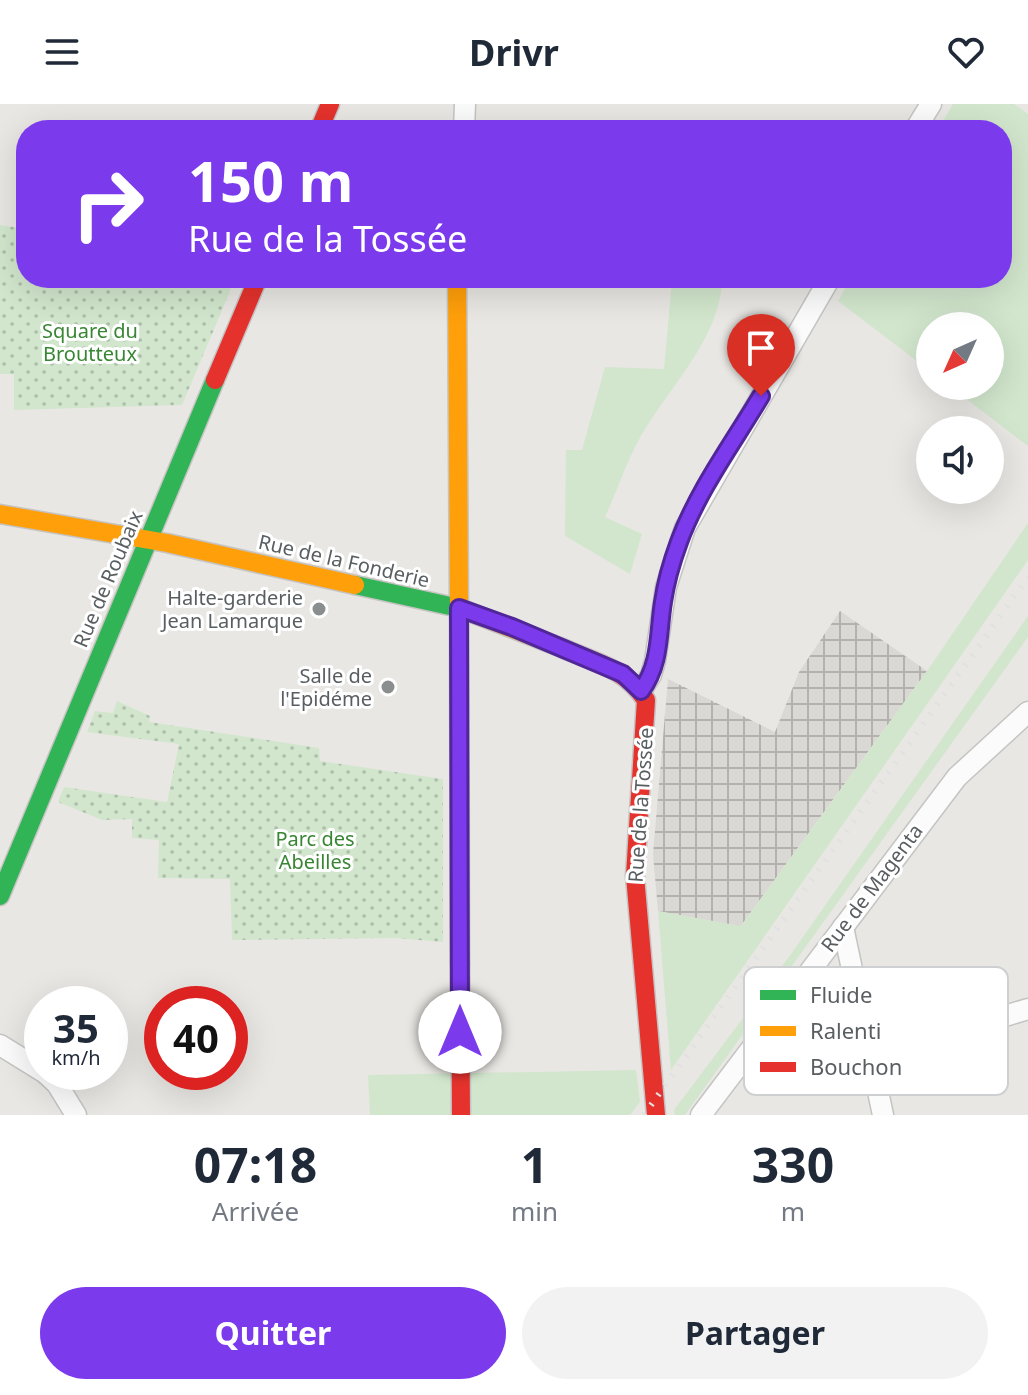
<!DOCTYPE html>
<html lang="fr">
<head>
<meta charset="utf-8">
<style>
  :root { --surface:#fff; --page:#f2f2f3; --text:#1f2937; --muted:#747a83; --accent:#7c3aed }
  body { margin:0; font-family:"Noto Sans",sans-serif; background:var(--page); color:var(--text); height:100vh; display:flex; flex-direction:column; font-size:30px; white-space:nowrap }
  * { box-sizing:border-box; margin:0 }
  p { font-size:26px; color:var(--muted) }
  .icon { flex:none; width:44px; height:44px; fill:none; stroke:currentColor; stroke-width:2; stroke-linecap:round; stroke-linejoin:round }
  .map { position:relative; height:1011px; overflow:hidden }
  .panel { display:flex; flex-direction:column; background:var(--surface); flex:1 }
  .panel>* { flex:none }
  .hud { position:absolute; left:16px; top:16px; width:996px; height:168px; border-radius:32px; box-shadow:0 8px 32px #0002; background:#7c3aed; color:#fff; overflow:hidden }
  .needle { width:52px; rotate:225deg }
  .fabs { position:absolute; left:916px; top:208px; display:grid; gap:16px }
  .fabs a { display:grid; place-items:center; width:88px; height:88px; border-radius:50%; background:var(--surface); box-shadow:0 8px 32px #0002; font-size:40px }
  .speed { position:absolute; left:24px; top:882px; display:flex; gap:16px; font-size:40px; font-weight:700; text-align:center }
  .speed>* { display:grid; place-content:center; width:104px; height:104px; border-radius:50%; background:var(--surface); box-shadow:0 8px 32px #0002; line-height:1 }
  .speed small { font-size:20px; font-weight:400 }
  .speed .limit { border:12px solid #d22; background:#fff; color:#111 }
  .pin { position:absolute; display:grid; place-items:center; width:68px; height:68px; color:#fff; margin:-82px -34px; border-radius:50% 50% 50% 0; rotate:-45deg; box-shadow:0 0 8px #0007 }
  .pin .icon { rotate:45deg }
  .me { position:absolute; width:88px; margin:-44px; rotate:0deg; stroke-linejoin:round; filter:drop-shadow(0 0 6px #0008) }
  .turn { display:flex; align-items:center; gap:28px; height:168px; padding:0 40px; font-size:36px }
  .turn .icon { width:104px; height:104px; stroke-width:2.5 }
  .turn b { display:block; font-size:56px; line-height:68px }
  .eta { display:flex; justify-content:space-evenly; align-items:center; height:136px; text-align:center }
  .eta b { font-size:48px; font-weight:700; line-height:56px }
  .action { display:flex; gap:16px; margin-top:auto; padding:16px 40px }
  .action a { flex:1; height:92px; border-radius:48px; background:var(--accent); color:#fff; font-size:32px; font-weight:700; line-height:92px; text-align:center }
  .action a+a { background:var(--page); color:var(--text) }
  header { display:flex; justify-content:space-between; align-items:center; height:104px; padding:0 40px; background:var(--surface); font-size:36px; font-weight:700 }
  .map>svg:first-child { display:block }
  .industrial { fill:url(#industrial-grid) }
  .grass { fill:#d2e6cd }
  .park { fill:url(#park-dots) }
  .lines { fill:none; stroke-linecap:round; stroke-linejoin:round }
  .street-casing { stroke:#c4c4c3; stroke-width:23 }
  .fast-casing { stroke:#c5c4c3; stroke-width:21 }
  .slow-casing { stroke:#c5c4c3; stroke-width:21 }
  .jam-casing { stroke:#c5c4c3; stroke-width:21 }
  .street { stroke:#fcfbfb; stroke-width:20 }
  .fast { stroke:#30b455; stroke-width:18 }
  .slow { stroke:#ff9f0a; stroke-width:18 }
  .jam { stroke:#e5322d; stroke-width:18 }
  .rail { stroke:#e0e1e0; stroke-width:6; stroke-dasharray:2 10; stroke-linecap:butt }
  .route-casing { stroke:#51269a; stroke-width:20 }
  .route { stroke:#7c3aed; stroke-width:14 }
  .poi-dot { fill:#8b8e8e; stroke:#fff; stroke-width:3 }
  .labels { text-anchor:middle; stroke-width:6; stroke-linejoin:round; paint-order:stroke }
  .park-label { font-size:20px; fill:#388633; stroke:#fff }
  .street-label { font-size:20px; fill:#595e61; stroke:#fff }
  .poi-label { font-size:20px; fill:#595e61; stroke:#fff; text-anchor:end }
  .key { fill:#fff; stroke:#cdcfd0; stroke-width:2 }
  .key-label { font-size:22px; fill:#595e61 }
</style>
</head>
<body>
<header><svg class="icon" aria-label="menu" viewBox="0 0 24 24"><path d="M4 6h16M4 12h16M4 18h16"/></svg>Drivr<svg class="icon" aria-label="heart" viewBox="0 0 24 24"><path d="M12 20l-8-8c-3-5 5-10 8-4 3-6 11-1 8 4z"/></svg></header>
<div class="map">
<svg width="1028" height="1011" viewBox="0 0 1028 1011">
  <defs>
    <pattern id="industrial-grid" width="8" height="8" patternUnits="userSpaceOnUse" patternTransform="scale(2)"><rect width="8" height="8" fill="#dad8d4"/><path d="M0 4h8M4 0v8" fill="none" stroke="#b4b2af"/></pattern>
    <pattern id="park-dots" width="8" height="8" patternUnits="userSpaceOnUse" patternTransform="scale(2)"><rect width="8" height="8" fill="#d2e6cd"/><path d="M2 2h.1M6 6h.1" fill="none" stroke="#adbeaa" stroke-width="1.8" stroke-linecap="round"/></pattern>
  </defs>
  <rect width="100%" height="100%" fill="#e9e7e3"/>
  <path class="industrial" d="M 840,507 L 927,567 L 740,823 L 658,807 L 653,750 L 668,575 L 775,628 L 799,568 Z"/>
  <g class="grass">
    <path d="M 953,0 L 1014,0 L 1028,10 L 1028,342 L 949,282 L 990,282 L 990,222 L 930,222 L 930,267 L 838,197 L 851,174 L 1002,174 L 1002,26 L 938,26 Z"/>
    <path d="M 672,177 L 722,180 C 717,235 675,277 647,322 C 629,349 619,383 605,413 L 642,430 L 630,470 L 565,432 L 566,346 L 582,346 L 605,263 L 664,265 Z"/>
    <path d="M 1028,419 L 1028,456 L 671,966 L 658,807 L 741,822 L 927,567 Z"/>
    <path d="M 1028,512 L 1028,533 L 685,1011 L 675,1011 L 674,1006 L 791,850 Z"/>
    <path d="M 636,966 L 640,998 L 630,1011 L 370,1011 L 368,971 Z"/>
  </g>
  <g class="park">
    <path d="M 0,121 L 26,125 L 26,174 L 197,174 L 231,185 L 182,301 L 14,306 L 14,270 L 0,270 Z"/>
    <path d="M 117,597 L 150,612 L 149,618 L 319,644 L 320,657 L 443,675 L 443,838 L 395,834 L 232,836 L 230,775 L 158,774 L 159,736 L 132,734 L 132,715 L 102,716 L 58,698 L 64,683 L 167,698 L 179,640 L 87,628 L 95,607 L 113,609 Z"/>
  </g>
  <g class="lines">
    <defs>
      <g id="street">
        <path d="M 464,26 L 465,0"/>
        <path d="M 915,26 L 931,0"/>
        <path d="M 641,587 L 651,571 L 655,557 L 666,483 L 685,424 L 830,174"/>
        <path d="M 843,823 L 883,1011"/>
        <path d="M 0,941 L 42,967"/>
        <path d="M 872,952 L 1028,905"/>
        <path d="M 44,968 L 57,980 L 76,1011"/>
        <path d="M 701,1011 L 957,673 L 1028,608"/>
      </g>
      <g id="fast">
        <path d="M 355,481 L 459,504 L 460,859"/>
        <path d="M 0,792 L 215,276"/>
      </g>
      <g id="slow">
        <path d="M 457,174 L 459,504 L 562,544"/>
        <path d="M 0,410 L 167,439 L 355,481"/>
      </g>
      <g id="jam">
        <path d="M 319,26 L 330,0"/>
        <path d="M 215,276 L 258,174"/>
        <path d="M 562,544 C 597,559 623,563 646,596 L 635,772 L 656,1011"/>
        <path d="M 460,859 L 461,1011"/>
      </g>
    </defs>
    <use href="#street" class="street-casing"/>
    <use href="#fast" class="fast-casing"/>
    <use href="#slow" class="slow-casing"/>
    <use href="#jam" class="jam-casing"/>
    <use href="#street" class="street"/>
    <use href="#fast" class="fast"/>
    <use href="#slow" class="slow"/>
    <use href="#jam" class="jam"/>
    <path class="rail" d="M 644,1011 L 1028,473"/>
  </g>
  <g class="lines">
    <defs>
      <path id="route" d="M 460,928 L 459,504 L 512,523 L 623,570 L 641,587 C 661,560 658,529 663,498 C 666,477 672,457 679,438 C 698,386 733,339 761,292"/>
    </defs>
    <use href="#route" class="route-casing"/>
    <use href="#route" class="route"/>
  </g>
  <g class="poi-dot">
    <circle cx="319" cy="505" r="8"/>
    <circle cx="388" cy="583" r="8"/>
  </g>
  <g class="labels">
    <g class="park-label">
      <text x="90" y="234">Square du<tspan x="90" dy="23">Broutteux</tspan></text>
      <text x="315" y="742">Parc des<tspan x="315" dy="23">Abeilles</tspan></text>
    </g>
    <g class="street-label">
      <text transform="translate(344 457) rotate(13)" y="7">Rue de la Fonderie</text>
      <text transform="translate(108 475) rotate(-67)" y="7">Rue de Roubaix</text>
      <text transform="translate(641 701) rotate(-86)" y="7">Rue de la Tossée</text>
      <text transform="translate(872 784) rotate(-53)" y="7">Rue de Magenta</text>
    </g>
    <g class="poi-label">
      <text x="303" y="501">Halte-garderie<tspan x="303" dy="23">Jean Lamarque</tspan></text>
      <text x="372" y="579">Salle de<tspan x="372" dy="23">l'Epidéme</tspan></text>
    </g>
  </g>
  <rect x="744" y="863" width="264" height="128" rx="12" class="key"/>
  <rect x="760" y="886" width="36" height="10" fill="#30b455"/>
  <rect x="760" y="922" width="36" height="10" fill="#ff9f0a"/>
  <rect x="760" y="958" width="36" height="10" fill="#e5322d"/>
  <g class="key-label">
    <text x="810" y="899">Fluide</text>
    <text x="810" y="935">Ralenti</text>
    <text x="810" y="971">Bouchon</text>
  </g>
</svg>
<div class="fabs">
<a><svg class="needle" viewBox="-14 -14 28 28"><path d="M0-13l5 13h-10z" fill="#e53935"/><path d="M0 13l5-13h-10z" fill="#747a83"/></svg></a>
<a><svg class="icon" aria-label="sound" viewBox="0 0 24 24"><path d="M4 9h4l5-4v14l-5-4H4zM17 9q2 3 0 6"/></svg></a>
</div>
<div class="speed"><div>35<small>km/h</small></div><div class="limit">40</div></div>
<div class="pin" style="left:761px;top:292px;background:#d93025"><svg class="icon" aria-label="arrive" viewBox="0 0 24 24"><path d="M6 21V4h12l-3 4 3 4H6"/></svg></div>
<svg class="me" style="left:460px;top:928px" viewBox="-20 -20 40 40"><circle r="19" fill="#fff"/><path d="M0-13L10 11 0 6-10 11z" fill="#7c3aed"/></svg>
<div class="hud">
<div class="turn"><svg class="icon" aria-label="right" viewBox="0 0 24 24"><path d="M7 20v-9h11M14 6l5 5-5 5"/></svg><div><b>150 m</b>Rue de la Tossée</div></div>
</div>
</div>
<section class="panel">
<div class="eta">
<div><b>07:18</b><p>Arrivée</p></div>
<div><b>1</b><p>min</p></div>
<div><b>330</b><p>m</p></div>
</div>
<div class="action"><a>Quitter</a><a>Partager</a></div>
</section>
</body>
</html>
